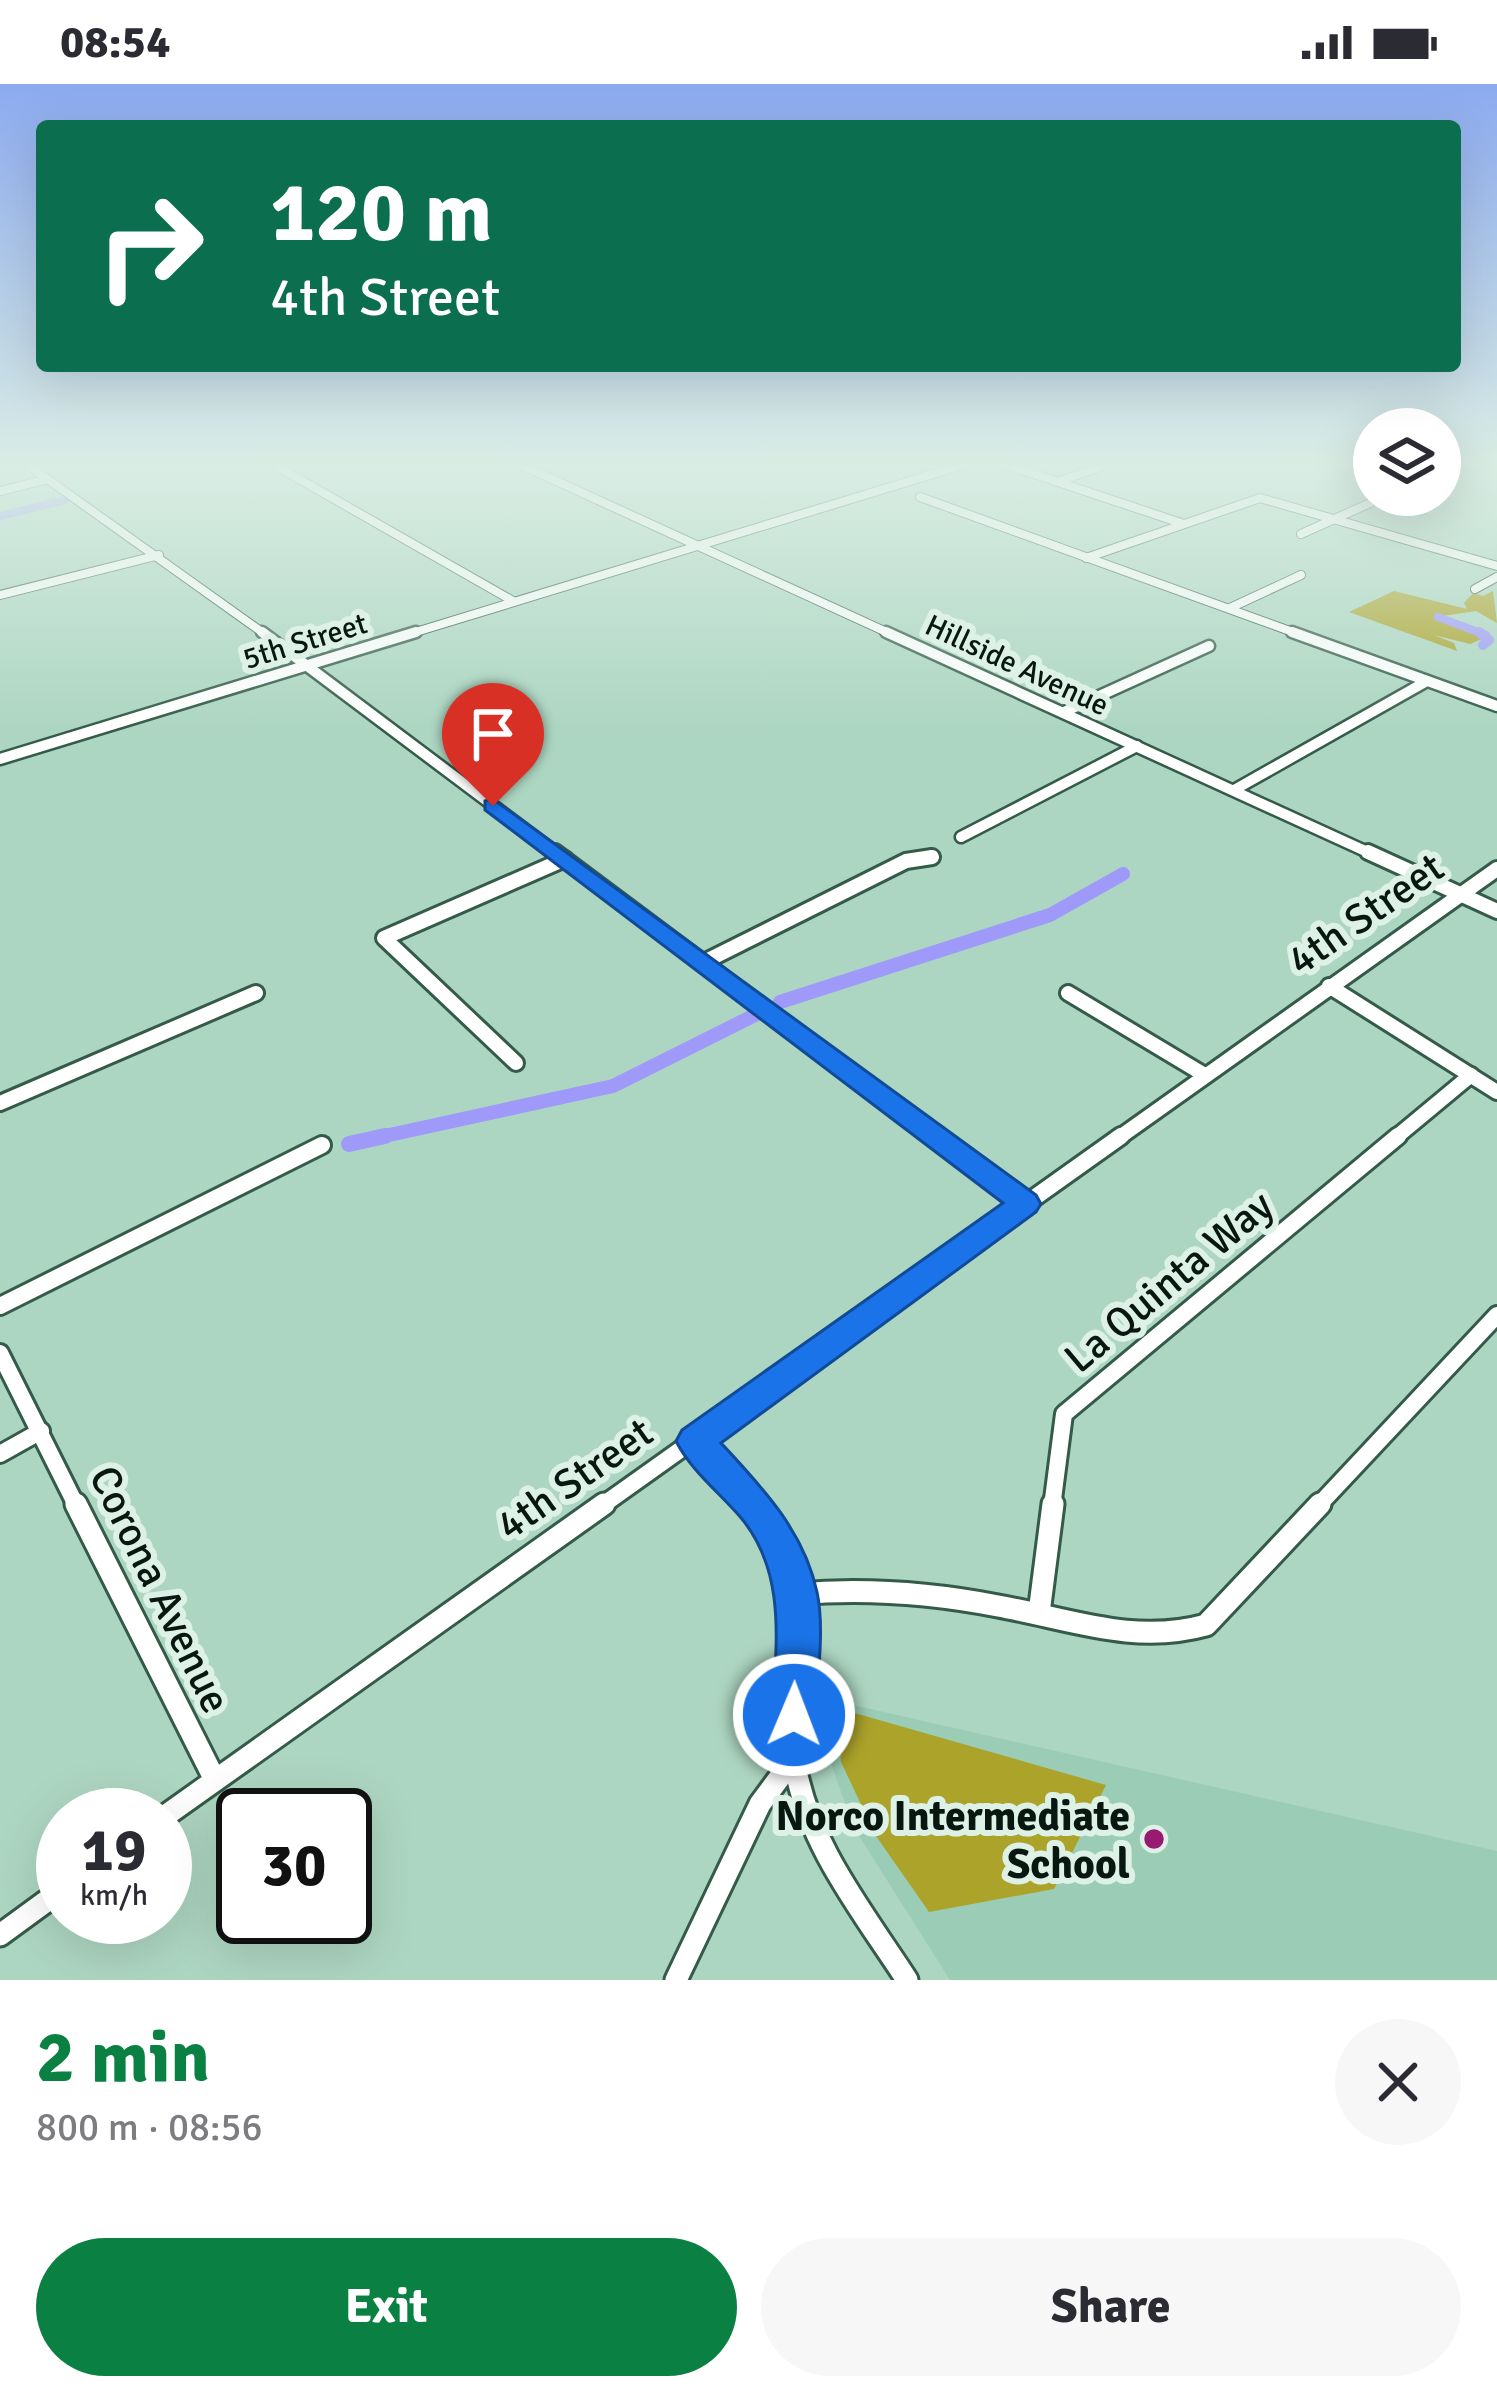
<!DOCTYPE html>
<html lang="en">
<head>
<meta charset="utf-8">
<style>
  :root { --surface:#fff; --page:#f7f7f7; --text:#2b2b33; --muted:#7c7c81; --accent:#0b8043 }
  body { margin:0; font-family:Signika,sans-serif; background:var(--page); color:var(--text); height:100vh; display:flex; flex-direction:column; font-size:45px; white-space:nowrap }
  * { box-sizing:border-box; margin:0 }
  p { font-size:39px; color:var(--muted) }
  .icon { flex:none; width:66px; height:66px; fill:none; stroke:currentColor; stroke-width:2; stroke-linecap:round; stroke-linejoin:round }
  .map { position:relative; height:1896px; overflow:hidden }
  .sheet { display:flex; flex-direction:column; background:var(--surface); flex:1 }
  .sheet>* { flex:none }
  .banner { position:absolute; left:36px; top:36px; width:1425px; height:252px; border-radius:12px; box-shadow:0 12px 48px #0002; background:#0b6e4f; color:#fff; overflow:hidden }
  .fabs { position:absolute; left:1353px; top:324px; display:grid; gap:24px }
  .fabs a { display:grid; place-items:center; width:108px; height:108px; border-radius:50%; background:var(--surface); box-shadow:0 12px 48px #0002; font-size:60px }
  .speed { position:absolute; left:36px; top:1704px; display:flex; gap:24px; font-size:60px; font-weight:700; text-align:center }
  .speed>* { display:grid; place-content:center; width:156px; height:156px; border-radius:50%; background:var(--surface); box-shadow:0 12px 48px #0002; line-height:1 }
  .speed small { font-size:30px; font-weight:400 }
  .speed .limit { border:6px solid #111; border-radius:18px; background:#fff; color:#111 }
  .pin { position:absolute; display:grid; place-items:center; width:102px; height:102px; color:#fff; margin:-123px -51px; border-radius:50% 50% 50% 0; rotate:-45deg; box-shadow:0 0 12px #0007 }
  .pin .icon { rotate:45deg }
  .me { position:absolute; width:132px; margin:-66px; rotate:1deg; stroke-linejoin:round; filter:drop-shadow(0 0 9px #0008) }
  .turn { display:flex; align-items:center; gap:42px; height:252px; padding:0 36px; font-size:54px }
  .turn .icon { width:156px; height:156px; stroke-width:2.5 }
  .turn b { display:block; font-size:84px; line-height:102px }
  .round { display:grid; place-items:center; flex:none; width:126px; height:126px; border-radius:63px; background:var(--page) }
  .head { display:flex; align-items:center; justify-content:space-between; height:204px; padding:0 36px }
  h1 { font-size:72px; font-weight:700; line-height:90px; color:var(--accent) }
  .button { display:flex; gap:24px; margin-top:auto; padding:24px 36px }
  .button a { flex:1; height:138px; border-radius:72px; background:var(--accent); color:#fff; font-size:48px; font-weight:700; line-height:138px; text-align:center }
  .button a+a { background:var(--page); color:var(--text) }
  .status { display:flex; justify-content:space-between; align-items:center; height:84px; padding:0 60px; background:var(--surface); direction:ltr }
  .status svg { height:33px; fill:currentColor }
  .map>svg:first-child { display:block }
  .built { fill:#9bccb5 }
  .green { fill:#aca32a }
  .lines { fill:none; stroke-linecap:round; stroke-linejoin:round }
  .canal-far3 { stroke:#9f9afa; stroke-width:8 }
  .canal-far2 { stroke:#9f9afa; stroke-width:10 }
  .canal-far1 { stroke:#9f9afa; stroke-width:14 }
  .canal { stroke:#9f9afa; stroke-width:16 }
  .minor-far4-casing { stroke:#345a49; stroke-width:10 }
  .minor-far3-casing { stroke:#345a49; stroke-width:15 }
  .minor-far2-casing { stroke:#345a49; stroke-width:20 }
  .minor-far1-casing { stroke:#345a49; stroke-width:22 }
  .minor-casing { stroke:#345a49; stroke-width:27 }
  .minor-far4 { stroke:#fff; stroke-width:8 }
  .minor-far3 { stroke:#fff; stroke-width:10 }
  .minor-far2 { stroke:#fff; stroke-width:14 }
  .minor-far1 { stroke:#fff; stroke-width:16 }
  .minor { stroke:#fff; stroke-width:21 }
  .route { fill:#1a73e8; stroke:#114b97; stroke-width:3 }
  .poi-dot { fill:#991a71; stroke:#ddf1e7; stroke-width:4.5 }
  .labels { text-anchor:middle; stroke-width:12; stroke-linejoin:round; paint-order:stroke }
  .far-street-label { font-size:30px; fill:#081811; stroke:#ddf1e7 }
  .near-street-label { font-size:42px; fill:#081811; stroke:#ddf1e7 }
  .near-poi-label { font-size:42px; font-weight:bold; fill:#081811; stroke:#ddf1e7; text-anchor:end }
</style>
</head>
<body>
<div class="status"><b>08:54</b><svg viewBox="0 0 49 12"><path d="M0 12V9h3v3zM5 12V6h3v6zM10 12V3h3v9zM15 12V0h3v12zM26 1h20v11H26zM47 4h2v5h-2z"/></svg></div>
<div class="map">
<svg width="1497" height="1896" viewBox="0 0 1497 1896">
  <rect width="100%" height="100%" fill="#add6c2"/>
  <path class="built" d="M 831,1616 L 1497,1767 L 1497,1896 L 950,1896 L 854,1744 L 831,1680 Z"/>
  <g class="green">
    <path d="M 1394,507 L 1467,525 L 1464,519 L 1473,509 L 1483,512 L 1493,507 L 1497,539 L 1476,527 L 1436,533 L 1484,554 L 1470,560 L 1434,551 L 1454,559 L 1457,567 L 1349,528 Z"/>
    <path d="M 837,1624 L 1106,1701 L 1054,1805 L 929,1828 L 876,1752 L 841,1678 Z"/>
  </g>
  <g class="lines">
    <g class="canal-far3">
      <path d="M 0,432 L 65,416"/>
      <path d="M 1438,533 L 1486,551"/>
    </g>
    <path class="canal-far2" d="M 1479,548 L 1489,556 L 1483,561"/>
    <g class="canal-far1">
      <path d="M 780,918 L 1050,831 L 1123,790"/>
      <path d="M 371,1055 L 613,1002 L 757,930"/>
    </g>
    <path class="canal" d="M 349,1060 L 385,1052"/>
    <defs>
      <g id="minor-far4">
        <path d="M 25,379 L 266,551"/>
        <path d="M 271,379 L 513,517"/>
        <path d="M 517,379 L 893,551"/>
        <path d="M 1001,379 L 1181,439"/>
        <path d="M 1440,389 L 1464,379"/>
        <path d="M 1057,398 L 1100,383"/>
        <path d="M 0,407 L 48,395"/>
        <path d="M 920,413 L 1301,551"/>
        <path d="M 1301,450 L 1388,411"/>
        <path d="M 1086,474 L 1260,414 L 1497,482"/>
        <path d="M 1475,505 L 1497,493"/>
        <path d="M 0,511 L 159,471"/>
        <path d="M 1230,524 L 1301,491"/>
        <path d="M 406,551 L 969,379"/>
      </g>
      <g id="minor-far3">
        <path d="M 262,548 L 559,771"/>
        <path d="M 886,548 L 1374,771"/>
        <path d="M 1292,548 L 1497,622"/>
        <path d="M 1064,628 L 1209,562"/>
        <path d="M 0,675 L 416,548"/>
        <path d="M 1234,706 L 1427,597"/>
        <path d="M 961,753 L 1137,662"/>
      </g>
      <g id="minor-far2">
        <path d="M 555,768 L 939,1055"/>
        <path d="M 1368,768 L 1497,827"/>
        <path d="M 704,878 L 906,777 L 932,773"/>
        <path d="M 1329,902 L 1497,1008"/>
        <path d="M 1068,909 L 1203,990"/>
        <path d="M 516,979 L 384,854 L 565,775"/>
        <path d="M 0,1019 L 256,909"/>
        <path d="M 1117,1055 L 1497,785"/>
        <path d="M 1394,1055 L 1471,991"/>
      </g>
      <g id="minor-far1">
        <path d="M 935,1052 L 1025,1120"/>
        <path d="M 0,1222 L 322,1061"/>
        <path d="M 0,1269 L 77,1423"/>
        <path d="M 695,1357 L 754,1423"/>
        <path d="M 0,1370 L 41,1347"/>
        <path d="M 600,1423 L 1121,1052"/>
        <path d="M 1052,1423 L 1064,1330 L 1398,1052"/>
        <path d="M 1317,1423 L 1497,1231"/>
      </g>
      <g id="minor">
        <path d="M 76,1420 L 215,1696"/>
        <path d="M 752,1420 C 831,1517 779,1572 794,1675 C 806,1758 863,1828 907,1896"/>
        <path d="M 797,1510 C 865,1504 931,1509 998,1522 C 1070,1535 1134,1561 1206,1541 L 1320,1420"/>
        <path d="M 1039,1529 L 1053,1420"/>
        <path d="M 165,1732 L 604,1420"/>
        <path d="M 0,1851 L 63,1805"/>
        <path d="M 676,1896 L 760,1720 L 794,1674"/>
      </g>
    </defs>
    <use href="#minor-far4" class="minor-far4-casing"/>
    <use href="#minor-far3" class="minor-far3-casing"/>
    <use href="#minor-far2" class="minor-far2-casing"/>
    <use href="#minor-far1" class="minor-far1-casing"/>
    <use href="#minor" class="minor-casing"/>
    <use href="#minor-far4" class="minor-far4"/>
    <use href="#minor-far3" class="minor-far3"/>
    <use href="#minor-far2" class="minor-far2"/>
    <use href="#minor-far1" class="minor-far1"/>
    <use href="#minor" class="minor"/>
  </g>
  <linearGradient id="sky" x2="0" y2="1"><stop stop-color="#8baaef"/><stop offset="0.59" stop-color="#daede4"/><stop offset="1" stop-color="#daede4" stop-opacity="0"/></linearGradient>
  <rect width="1497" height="645" fill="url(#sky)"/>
  <path class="route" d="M 493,715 L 1036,1111 L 1041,1120 L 1036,1128 L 721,1359 C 762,1403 804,1447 817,1508 C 825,1545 817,1593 816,1631 L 810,1646 L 794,1653 L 779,1646 L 773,1631 C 775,1563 788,1492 742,1435 C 721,1410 691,1387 676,1357 L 682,1346 L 1003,1119 L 485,726 L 485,717 Z"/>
  <circle class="poi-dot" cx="1154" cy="1755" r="12"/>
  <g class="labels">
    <g class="far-street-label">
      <text transform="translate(305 557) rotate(-17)" y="10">5th Street</text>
      <text transform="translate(1017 581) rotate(25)" y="10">Hillside Avenue</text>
    </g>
    <g class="near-street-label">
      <text transform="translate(1365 829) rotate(-35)" y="15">4th Street</text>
      <text transform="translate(1168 1197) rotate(-40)" y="15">La Quinta Way</text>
      <text transform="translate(574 1394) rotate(-35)" y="15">4th Street</text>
      <text transform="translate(161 1505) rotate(64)" y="15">Corona Avenue</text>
    </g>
    <g class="near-poi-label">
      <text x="1130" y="1746">Norco Intermediate<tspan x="1130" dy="48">School</tspan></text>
    </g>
  </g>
</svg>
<div class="fabs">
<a><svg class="icon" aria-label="layers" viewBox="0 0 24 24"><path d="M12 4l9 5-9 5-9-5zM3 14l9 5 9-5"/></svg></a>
</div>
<div class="speed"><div>19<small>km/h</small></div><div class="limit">30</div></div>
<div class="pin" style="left:493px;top:722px;background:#d93025"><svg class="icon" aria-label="arrive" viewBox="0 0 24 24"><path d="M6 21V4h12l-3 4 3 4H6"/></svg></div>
<svg class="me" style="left:794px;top:1631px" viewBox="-20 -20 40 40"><circle r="17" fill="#1a73e8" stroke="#fff" stroke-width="3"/><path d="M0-11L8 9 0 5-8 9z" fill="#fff"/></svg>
<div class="banner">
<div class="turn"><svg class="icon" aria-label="right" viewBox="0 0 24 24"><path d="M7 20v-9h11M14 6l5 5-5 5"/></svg><div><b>120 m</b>4th Street</div></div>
</div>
</div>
<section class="sheet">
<div class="head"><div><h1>2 min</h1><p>800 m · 08:56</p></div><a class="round"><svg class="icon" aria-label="close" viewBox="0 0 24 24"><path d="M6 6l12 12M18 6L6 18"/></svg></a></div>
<div class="button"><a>Exit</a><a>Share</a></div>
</section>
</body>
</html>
